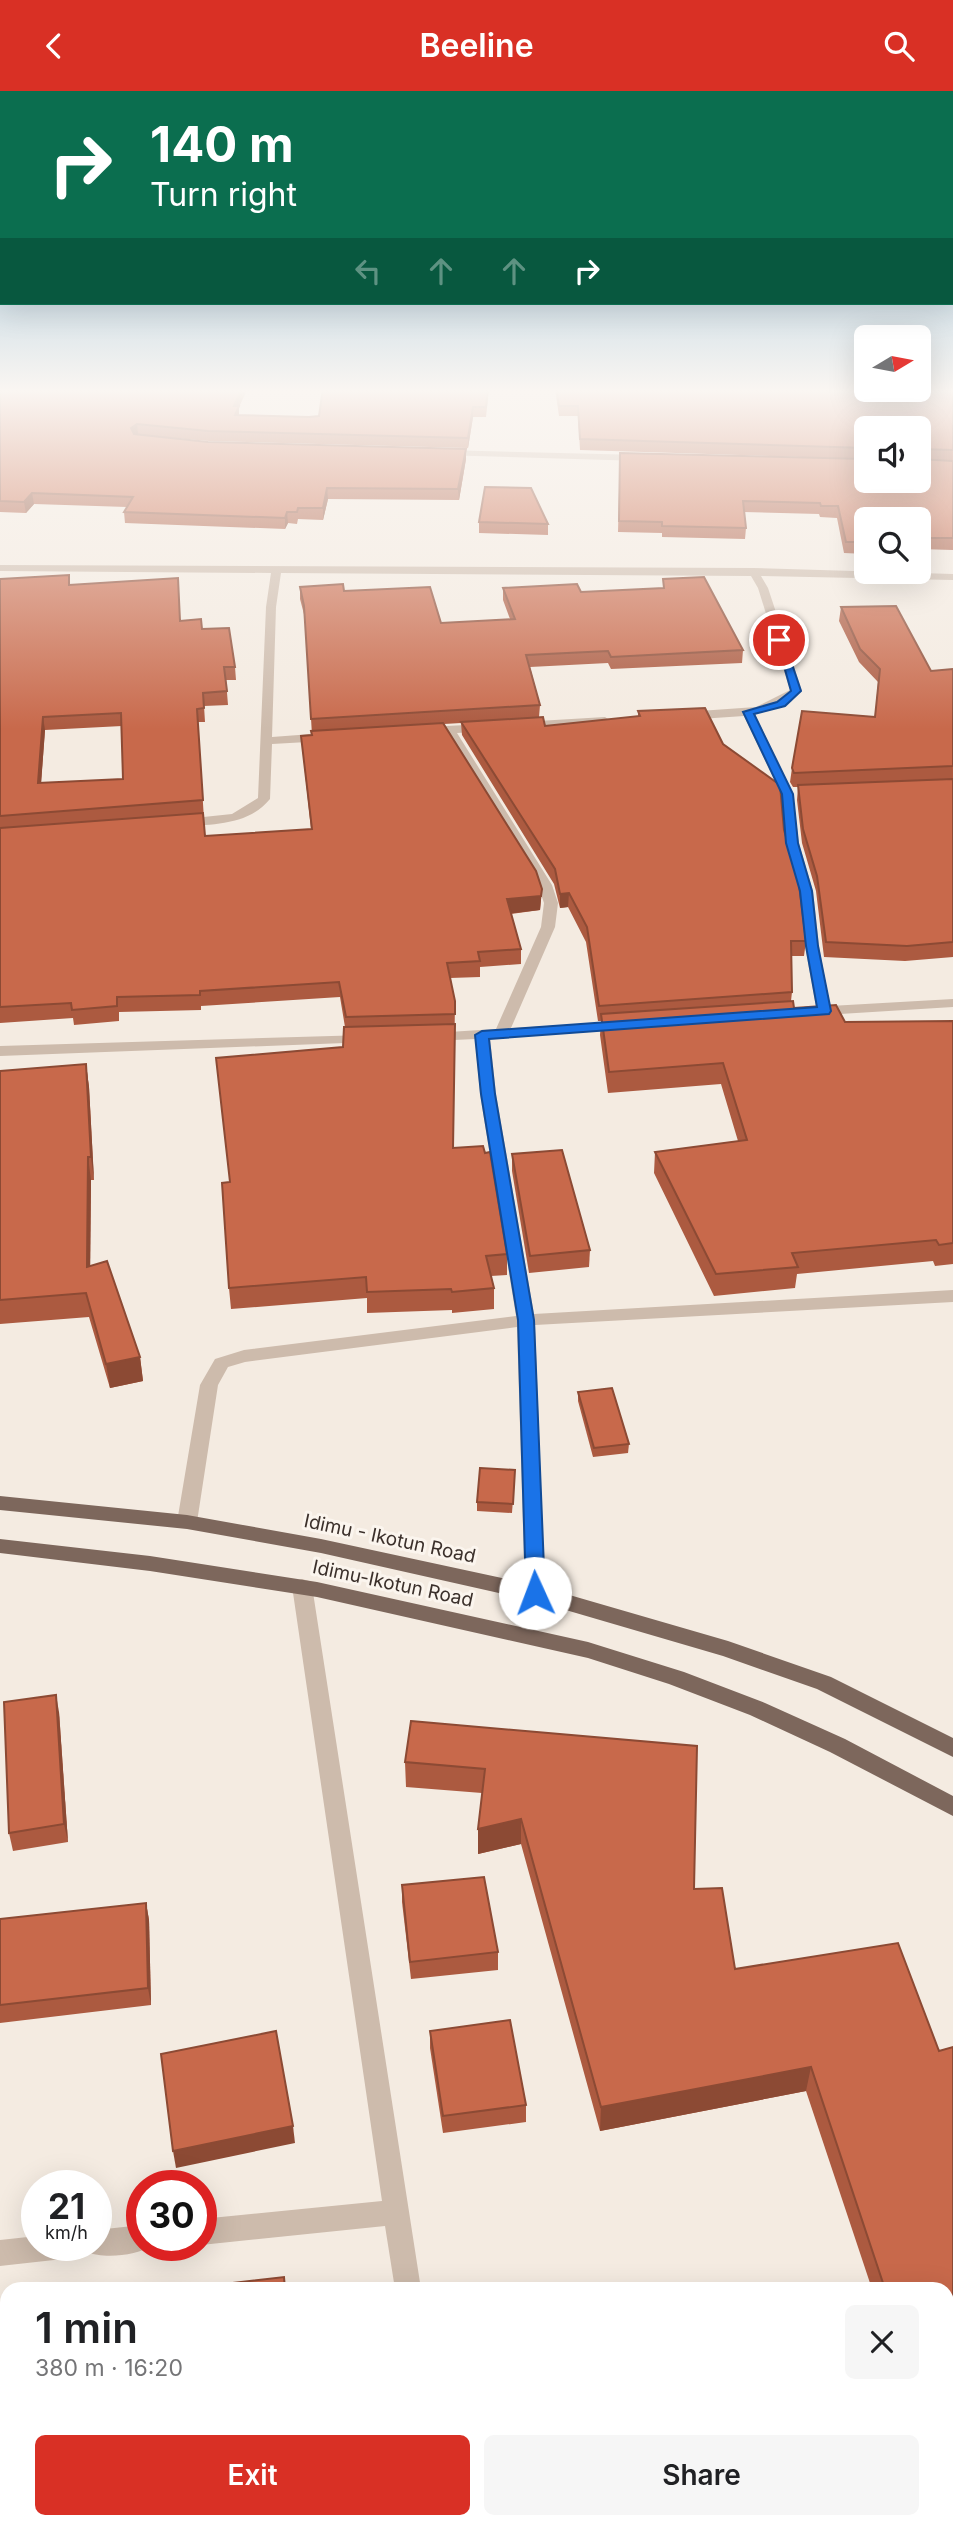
<!DOCTYPE html>
<html lang="en">
<head>
<meta charset="utf-8">
<style>
  :root { --surface:#fff; --page:#f6f6f6; --text:#202124; --muted:#757577; --accent:#d93025 }
  body { margin:0; font-family:Inter,sans-serif; background:var(--page); color:var(--text); height:100vh; display:flex; flex-direction:column; font-size:26px; white-space:nowrap }
  * { box-sizing:border-box; margin:0 }
  p { font-size:23px; color:var(--muted) }
  .icon { flex:none; width:38px; height:38px; fill:none; stroke:currentColor; stroke-width:2; stroke-linecap:round; stroke-linejoin:round }
  .map { position:relative; flex:1; overflow:hidden }
  .drawer { position:absolute; left:0px; top:2191px; width:954px; height:247px; display:flex; flex-direction:column; background:var(--surface); border-radius:21px 21px 0 0; box-shadow:0 7px 28px #0002 }
  .drawer>* { flex:none }
  .top-card { position:absolute; left:0px; top:0px; width:954px; height:214px; box-shadow:0 7px 28px #0002; background:#0b6e4f; color:#fff; overflow:hidden }
  .needle { width:46px; rotate:80deg }
  .controls { position:absolute; left:854px; top:234px; display:grid; gap:14px }
  .controls a { display:grid; place-items:center; width:77px; height:77px; border-radius:10px; background:var(--surface); box-shadow:0 7px 28px #0002; font-size:35px }
  .speed { position:absolute; left:21px; top:2079px; display:flex; gap:14px; font-size:35px; font-weight:700; text-align:center }
  .speed>* { display:grid; place-content:center; width:91px; height:91px; border-radius:50%; background:var(--surface); box-shadow:0 7px 28px #0002; line-height:1 }
  .speed small { font-size:18px; font-weight:400 }
  .speed .limit { border:10px solid #d22; background:#fff; color:#111 }
  .pin { position:absolute; display:grid; place-items:center; width:60px; height:60px; color:#fff; margin:-30px; border:4px solid #fff; border-radius:50%; box-shadow:0 2px 7px #0007 }
  .me { position:absolute; width:77px; margin:-38px; rotate:358deg; stroke-linejoin:round; filter:drop-shadow(0 0 5px #0008) }
  .turn { display:flex; align-items:center; gap:24px; height:147px; padding:0 35px; font-size:32px }
  .turn .icon { width:91px; height:91px; stroke-width:2.5 }
  .turn b { display:block; font-size:49px; line-height:60px }
  .lanes { display:flex; align-items:center; height:66px; padding:0 35px; background:#0003; justify-content:center; gap:35px; direction:ltr }
  .lanes .off { opacity:.35 }
  .round { display:grid; place-items:center; flex:none; width:74px; height:74px; border-radius:10px; background:var(--page) }
  .overview { display:flex; align-items:center; justify-content:space-between; height:119px; padding:0 35px }
  h1 { font-size:42px; font-weight:600; line-height:52px }
  .primary-button { display:flex; gap:14px; margin-top:auto; padding:14px 35px }
  .primary-button a { flex:1; height:80px; border-radius:10px; background:var(--accent); color:#fff; font-size:28px; font-weight:600; line-height:80px; text-align:center }
  .primary-button a+a { background:var(--page); color:var(--text) }
  header { display:flex; justify-content:space-between; align-items:center; height:91px; padding:0 35px; background:var(--accent); color:#fff; font-size:32px; font-weight:600 }
  .map>svg:first-child { display:block }
  .lines { fill:none; stroke-linecap:round; stroke-linejoin:round }
  .street { fill:#cdbbac; fill-rule:evenodd }
  .primary { fill:#7d675c; fill-rule:evenodd }
  .wall { fill:#ac5a40; fill-rule:evenodd }
  .shaded-wall { fill:#8c4a34 }
  .building { fill:#c8694b; stroke:#8c4a34; stroke-width:2; fill-rule:evenodd }
  .route { fill:#1a73e8; stroke:#114b97; stroke-width:2 }
  .labels { text-anchor:middle; stroke-width:6; stroke-linejoin:round; paint-order:stroke }
  .street-label { font-size:19px; fill:#3b302b; stroke:#fbf5ee }
</style>
</head>
<body>
<header><svg class="icon" aria-label="back" viewBox="0 0 24 24"><path d="M15 5l-7 7 7 7"/></svg>Beeline<svg class="icon" aria-label="search" viewBox="0 0 24 24"><circle cx="10" cy="10" r="6"/><path d="M15 15l6 6"/></svg></header>
<div class="map">
<svg width="953" height="2437" viewBox="0 0 953 2437">
  <rect width="100%" height="100%" fill="#f4ebe1"/>
  <g class="lines">
    <g class="street">
      <path d="M 443,359 L 642,364 L 647,367 L 642,370 L 440,364 L 438,362 Z"/>
      <path d="M 0,474 L 753,477 L 953,483 L 953,489 L 761,485 L 768,497 L 802,600 L 788,611 L 755,623 L 793,703 L 799,753 L 813,800 L 819,855 L 830,915 L 953,908 L 953,916 L 824,924 L 812,923 L 810,920 L 816,916 L 805,855 L 799,800 L 785,753 L 781,703 L 744,625 L 685,629 L 679,625 L 685,621 L 756,616 L 790,599 L 758,497 L 751,485 L 281,482 L 276,516 L 272,646 L 325,642 L 331,646 L 325,650 L 272,653 L 270,708 C 248,735 212,733 180,736 L 174,732 L 175,729 L 232,723 L 258,707 L 266,516 L 271,482 L 0,480 Z"/>
      <path d="M 605,626 L 611,630 L 609,633 L 521,639 L 515,635 L 521,631 Z"/>
      <path d="M 486,633 L 490,634 L 490,640 L 457,642 L 552,794 L 558,812 L 555,836 L 511,937 L 621,931 L 628,935 L 621,939 L 490,947 L 496,1003 L 534,1223 L 953,1199 L 953,1211 L 535,1234 L 545,1502 L 542,1507 L 535,1510 L 528,1507 L 525,1502 L 517,1236 L 245,1271 L 228,1276 L 218,1294 L 197,1431 L 194,1436 L 180,1436 L 177,1431 L 200,1294 L 215,1268 L 244,1259 L 516,1225 L 480,1003 L 475,948 L 433,950 L 426,946 L 433,942 L 496,938 L 541,836 L 544,812 L 538,794 L 445,643 L 426,644 L 420,640 L 426,636 Z"/>
      <path d="M 366,944 L 373,948 L 371,951 L 0,965 L 0,955 Z"/>
      <path d="M 302,1488 L 309,1490 L 312,1495 L 421,2198 L 395,2198 L 385,2135 L 201,2154 L 201,2128 L 382,2110 L 292,1495 L 295,1490 Z"/>
      <path d="M 142,2134 L 142,2154 L 152,2154 C 138,2165 103,2168 87,2161 L 84,2156 L 81,2163 L 72,2167 L 0,2175 L 0,2149 L 37,2145 L 37,2154 L 96,2154 L 96,2139 Z"/>
      <path d="M 431,2431 L 460,2431 L 462,2437 L 432,2437 Z"/>
    </g>
    <g class="primary">
      <path d="M 0,1405 L 187,1424 L 321,1448 L 535,1494 L 728,1550 L 831,1586 L 953,1647 L 953,1666 L 817,1598 L 723,1565 L 535,1510 L 321,1462 L 187,1438 L 0,1419 Z"/>
      <path d="M 0,1448 L 150,1465 L 317,1491 L 588,1551 L 684,1581 L 765,1612 L 845,1648 L 953,1705 L 953,1725 L 830,1661 L 750,1624 L 669,1593 L 588,1567 L 317,1506 L 150,1480 L 0,1462 Z"/>
    </g>
  </g>
  <g class="wall">
    <path d="M 0,297 L 239,316 L 239,324 L 309,326 L 319,325 L 323,297 L 489,297 L 486,326 L 473,326 L 468,357 L 209,350 L 138,344 L 208,351 L 466,368 L 459,409 L 328,408 L 323,429 L 298,428 L 297,433 L 288,432 L 285,438 L 125,432 L 124,421 L 127,416 L 34,413 L 26,422 L 0,421 Z"/>
    <path d="M 555,297 L 953,297 L 953,459 L 919,458 L 919,429 L 866,429 L 866,463 L 844,462 L 837,427 L 820,426 L 819,423 L 744,421 L 746,437 L 745,448 L 662,446 L 662,442 L 618,441 L 620,362 L 919,390 L 866,338 L 866,368 L 580,359 L 578,325 L 559,325 Z"/>
    <path d="M 479,431 L 548,433 L 548,444 L 479,442 Z"/>
    <path d="M 0,488 L 70,494 L 180,530 L 202,538 L 235,576 L 236,589 L 226,589 L 228,614 L 204,615 L 205,631 L 198,631 L 205,745 L 311,738 L 301,645 L 312,644 L 305,527 L 300,508 L 300,496 L 344,500 L 441,532 L 510,528 L 503,509 L 503,497 L 581,501 L 663,497 L 663,488 L 743,559 L 742,572 L 611,578 L 608,572 L 530,576 L 540,614 L 539,626 L 545,635 L 638,625 L 638,620 L 723,653 L 784,739 L 806,850 L 804,865 L 791,865 L 792,901 L 791,910 L 794,917 L 845,931 L 953,930 L 953,1173 L 935,1175 L 933,1170 L 797,1183 L 795,1197 L 714,1205 L 654,1082 L 655,1061 L 738,1050 L 721,993 L 608,1002 L 600,944 L 601,930 L 598,930 L 586,851 L 568,816 L 560,817 L 554,793 L 462,644 L 461,632 L 444,633 L 542,798 L 540,819 L 511,823 L 521,858 L 521,873 L 480,876 L 480,886 L 450,887 L 455,910 L 453,1057 L 507,1163 L 507,1184 L 491,1185 L 494,1197 L 494,1218 L 452,1222 L 452,1219 L 367,1222 L 367,1207 L 231,1218 L 229,1197 L 230,1091 L 343,956 L 345,936 L 340,906 L 201,915 L 201,919 L 119,921 L 119,930 L 74,934 L 73,927 L 0,932 ZM 122,635 L 123,688 L 41,692 L 45,639 Z"/>
    <path d="M 841,516 L 931,580 L 953,578 L 953,866 L 905,870 L 824,866 L 816,800 L 802,752 L 797,709 L 798,696 L 793,696 L 790,691 L 792,677 L 875,626 L 878,591 L 859,571 L 839,530 Z"/>
    <path d="M 86,973 L 89,996 L 94,1089 L 91,1089 L 90,1175 L 140,1266 L 143,1290 L 110,1297 L 89,1226 L 0,1233 L 0,980 Z"/>
    <path d="M 512,1063 L 590,1159 L 589,1176 L 529,1182 L 512,1080 Z"/>
    <path d="M 578,1301 L 629,1353 L 628,1362 L 593,1366 L 578,1310 Z"/>
    <path d="M 515,1379 L 512,1422 L 477,1420 L 477,1411 Z"/>
    <path d="M 59,1621 L 68,1751 L 13,1760 L 9,1742 Z"/>
    <path d="M 411,1630 L 694,1798 L 735,1878 L 939,1960 L 953,1956 L 953,2339 L 947,2341 L 947,2198 L 872,2198 L 806,2000 L 600,2040 L 521,1753 L 478,1763 L 482,1702 L 406,1696 L 405,1671 Z"/>
    <path d="M 402,1794 L 498,1861 L 498,1879 L 411,1888 L 402,1811 Z"/>
    <path d="M 146,1812 L 149,1829 L 151,1914 L 0,1932 L 0,1828 Z"/>
    <path d="M 430,1940 L 526,2014 L 526,2031 L 443,2042 L 430,1957 Z"/>
    <path d="M 524,2431 L 592,2431 L 593,2437 L 525,2437 Z"/>
    <path d="M 785,2431 L 896,2431 L 898,2437 L 787,2437 Z"/>
  </g>
  <g class="shaded-wall">
    <path d="M 242,297 L 248,297 L 239,316 L 239,326 L 236,334 L 234,315 Z"/>
    <path d="M 473,316 L 473,326 L 468,357 L 468,347 Z"/>
    <path d="M 137,333 L 138,343 L 132,347 L 131,337 Z"/>
    <path d="M 466,358 L 466,368 L 459,409 L 458,398 Z"/>
    <path d="M 327,397 L 328,408 L 323,429 L 323,417 Z"/>
    <path d="M 32,402 L 34,413 L 26,422 L 24,411 Z"/>
    <path d="M 287,421 L 288,432 L 285,438 L 285,427 Z"/>
    <path d="M 43,626 L 45,639 L 40,707 L 38,692 Z"/>
    <path d="M 542,798 L 540,819 L 506,823 L 507,808 Z"/>
    <path d="M 569,802 L 568,816 L 560,817 L 560,803 Z"/>
    <path d="M 86,973 L 89,996 L 94,1089 L 91,1066 Z"/>
    <path d="M 88,1066 L 91,1089 L 90,1200 L 87,1176 Z"/>
    <path d="M 140,1266 L 143,1290 L 110,1297 L 106,1273 Z"/>
    <path d="M 56,1604 L 59,1621 L 68,1751 L 64,1733 Z"/>
    <path d="M 521,1728 L 521,1753 L 478,1763 L 478,1738 Z"/>
    <path d="M 146,1812 L 149,1829 L 151,1914 L 148,1897 Z"/>
    <path d="M 811,1976 L 806,2000 L 600,2040 L 601,2016 Z"/>
    <path d="M 293,2035 L 295,2052 L 176,2077 L 173,2060 Z"/>
    <path d="M 67,2431 L 72,2431 L 72,2437 L 68,2437 Z"/>
  </g>
  <g class="building">
    <path d="M 0,297 L 242,297 L 234,315 L 239,315 L 235,324 L 309,326 L 319,325 L 323,297 L 488,297 L 486,316 L 473,316 L 468,347 L 208,340 L 137,333 L 131,337 L 134,343 L 208,351 L 466,358 L 458,398 L 327,397 L 323,417 L 298,417 L 297,421 L 287,421 L 285,427 L 124,421 L 133,406 L 32,402 L 24,411 L 0,410 Z"/>
    <path d="M 556,297 L 866,297 L 866,299 L 919,299 L 919,297 L 953,297 L 953,359 L 920,358 L 919,359 L 919,338 L 866,338 L 866,357 L 580,348 L 578,315 L 559,315 Z"/>
    <path d="M 620,362 L 866,368 L 866,390 L 919,390 L 919,368 L 953,370 L 953,447 L 919,447 L 919,429 L 866,429 L 866,451 L 846,451 L 838,415 L 821,415 L 820,412 L 743,410 L 746,437 L 662,435 L 662,431 L 619,430 Z"/>
    <path d="M 485,396 L 531,397 L 548,433 L 479,431 Z"/>
    <path d="M 69,484 L 69,494 L 178,487 L 180,530 L 201,528 L 202,538 L 229,537 L 235,576 L 224,576 L 227,600 L 203,602 L 204,617 L 197,618 L 203,709 L 0,725 L 0,488 ZM 121,622 L 123,688 L 38,692 L 43,626 Z"/>
    <path d="M 704,486 L 743,559 L 611,566 L 608,560 L 526,564 L 540,614 L 311,628 L 304,515 L 300,496 L 343,493 L 344,500 L 430,496 L 441,532 L 515,528 L 503,497 L 577,493 L 581,501 L 664,497 L 663,488 Z"/>
    <path d="M 896,515 L 931,580 L 953,578 L 953,675 L 794,682 L 792,677 L 802,620 L 875,626 L 880,578 L 860,558 L 841,516 Z"/>
    <path d="M 705,617 L 723,653 L 780,694 L 784,739 L 798,786 L 806,850 L 791,850 L 792,901 L 599,915 L 587,836 L 569,802 L 560,803 L 555,778 L 461,631 L 543,626 L 545,635 L 640,625 L 638,620 Z"/>
    <path d="M 443,632 L 536,780 L 542,798 L 541,805 L 507,808 L 521,858 L 478,861 L 480,870 L 447,872 L 455,910 L 455,923 L 346,926 L 339,891 L 200,900 L 200,904 L 117,906 L 117,915 L 72,919 L 71,912 L 0,916 L 0,737 L 203,722 L 205,745 L 312,738 L 301,645 L 312,644 L 311,640 Z"/>
    <path d="M 953,688 L 953,851 L 907,855 L 826,851 L 817,785 L 803,738 L 798,694 Z"/>
    <path d="M 793,910 L 794,917 L 836,914 L 845,931 L 953,930 L 953,1152 L 939,1154 L 936,1149 L 792,1162 L 798,1176 L 716,1183 L 655,1061 L 747,1049 L 723,972 L 609,981 L 601,923 Z"/>
    <path d="M 455,933 L 453,1057 L 483,1055 L 485,1062 L 490,1061 L 507,1163 L 486,1165 L 494,1197 L 452,1201 L 451,1198 L 367,1201 L 366,1186 L 229,1197 L 222,1092 L 230,1091 L 216,967 L 343,956 L 344,936 Z"/>
    <path d="M 86,973 L 91,1066 L 88,1066 L 87,1176 L 107,1170 L 140,1266 L 106,1273 L 86,1202 L 0,1209 L 0,980 Z"/>
    <path d="M 562,1059 L 590,1159 L 530,1165 L 512,1063 Z"/>
    <path d="M 612,1297 L 629,1353 L 594,1357 L 578,1301 Z"/>
    <path d="M 480,1377 L 515,1379 L 513,1413 L 477,1411 Z"/>
    <path d="M 56,1604 L 64,1733 L 9,1742 L 4,1611 Z"/>
    <path d="M 411,1630 L 697,1655 L 694,1798 L 722,1797 L 735,1878 L 898,1852 L 939,1960 L 953,1956 L 953,2319 L 947,2320 L 947,2198 L 885,2198 L 811,1976 L 601,2016 L 521,1728 L 478,1738 L 485,1678 L 405,1671 Z"/>
    <path d="M 484,1786 L 498,1861 L 410,1871 L 402,1794 Z"/>
    <path d="M 146,1812 L 148,1897 L 0,1914 L 0,1828 Z"/>
    <path d="M 510,1929 L 526,2014 L 443,2025 L 430,1940 Z"/>
    <path d="M 276,1940 L 293,2035 L 173,2060 L 161,1963 Z"/>
    <path d="M 284,2186 L 285,2198 L 181,2198 Z"/>
    <path d="M 7,2385 L 7,2431 L 67,2431 L 68,2437 L 0,2437 L 0,2386 Z"/>
    <path d="M 527,2431 L 592,2431 L 593,2437 L 528,2437 Z"/>
    <path d="M 793,2431 L 896,2431 L 898,2437 L 794,2437 Z"/>
  </g>
  <linearGradient id="sky" x2="0" y2="1"><stop stop-color="#7eb2d2"/><stop offset="0.47" stop-color="#faf6f2"/><stop offset="1" stop-color="#faf6f2" stop-opacity="0"/></linearGradient>
  <rect width="953" height="638" fill="url(#sky)"/>
  <path class="route" d="M 776,547 L 784,549 L 801,600 L 785,615 L 754,623 L 793,703 L 798,752 L 812,800 L 818,855 L 831,920 L 829,923 L 489,948 L 495,1003 L 534,1229 L 545,1502 L 542,1507 L 529,1507 L 526,1502 L 518,1229 L 481,1003 L 475,944 L 482,940 L 817,916 L 806,855 L 800,800 L 786,752 L 782,703 L 743,621 L 777,611 L 791,600 Z"/>
  <g class="labels">
    <g class="street-label">
      <text transform="translate(390 1447) rotate(12)" y="7">Idimu - Ikotun Road</text>
      <text transform="translate(393 1492) rotate(12)" y="7">Idimu-Ikotun Road</text>
    </g>
  </g>
</svg>
<div class="controls">
<a><svg class="needle" viewBox="-14 -14 28 28"><path d="M0-13l5 13h-10z" fill="#e53935"/><path d="M0 13l5-13h-10z" fill="#757577"/></svg></a>
<a><svg class="icon" aria-label="sound" viewBox="0 0 24 24"><path d="M4 9h4l5-4v14l-5-4H4zM17 9q2 3 0 6"/></svg></a>
<a><svg class="icon" aria-label="search" viewBox="0 0 24 24"><circle cx="10" cy="10" r="6"/><path d="M15 15l6 6"/></svg></a>
</div>
<div class="speed"><div>21<small>km/h</small></div><div class="limit">30</div></div>
<div class="pin" style="left:779px;top:549px;background:#d93025"><svg class="icon" aria-label="arrive" viewBox="0 0 24 24"><path d="M6 21V4h12l-3 4 3 4H6"/></svg></div>
<svg class="me" style="left:535px;top:1502px" viewBox="-20 -20 40 40"><circle r="19" fill="#fff"/><path d="M0-13L10 11 0 6-10 11z" fill="#1a73e8"/></svg>
<div class="top-card">
<div class="turn"><svg class="icon" aria-label="right" viewBox="0 0 24 24"><path d="M7 20v-9h11M14 6l5 5-5 5"/></svg><div><b>140 m</b>Turn right</div></div>
<div class="lanes"><svg class="icon off" aria-label="left" viewBox="0 0 24 24"><path d="M17 20v-9H6M10 6l-5 5 5 5"/></svg><svg class="icon off" aria-label="ahead" viewBox="0 0 24 24"><path d="M12 20V5M6 11l6-6 6 6"/></svg><svg class="icon off" aria-label="ahead" viewBox="0 0 24 24"><path d="M12 20V5M6 11l6-6 6 6"/></svg><svg class="icon" aria-label="right" viewBox="0 0 24 24"><path d="M7 20v-9h11M14 6l5 5-5 5"/></svg></div>
</div>
<section class="drawer">
<div class="overview"><div><h1>1 min</h1><p>380 m · 16:20</p></div><a class="round"><svg class="icon" aria-label="close" viewBox="0 0 24 24"><path d="M6 6l12 12M18 6L6 18"/></svg></a></div>
<div class="primary-button"><a>Exit</a><a>Share</a></div>
</section>
</div>
</body>
</html>
